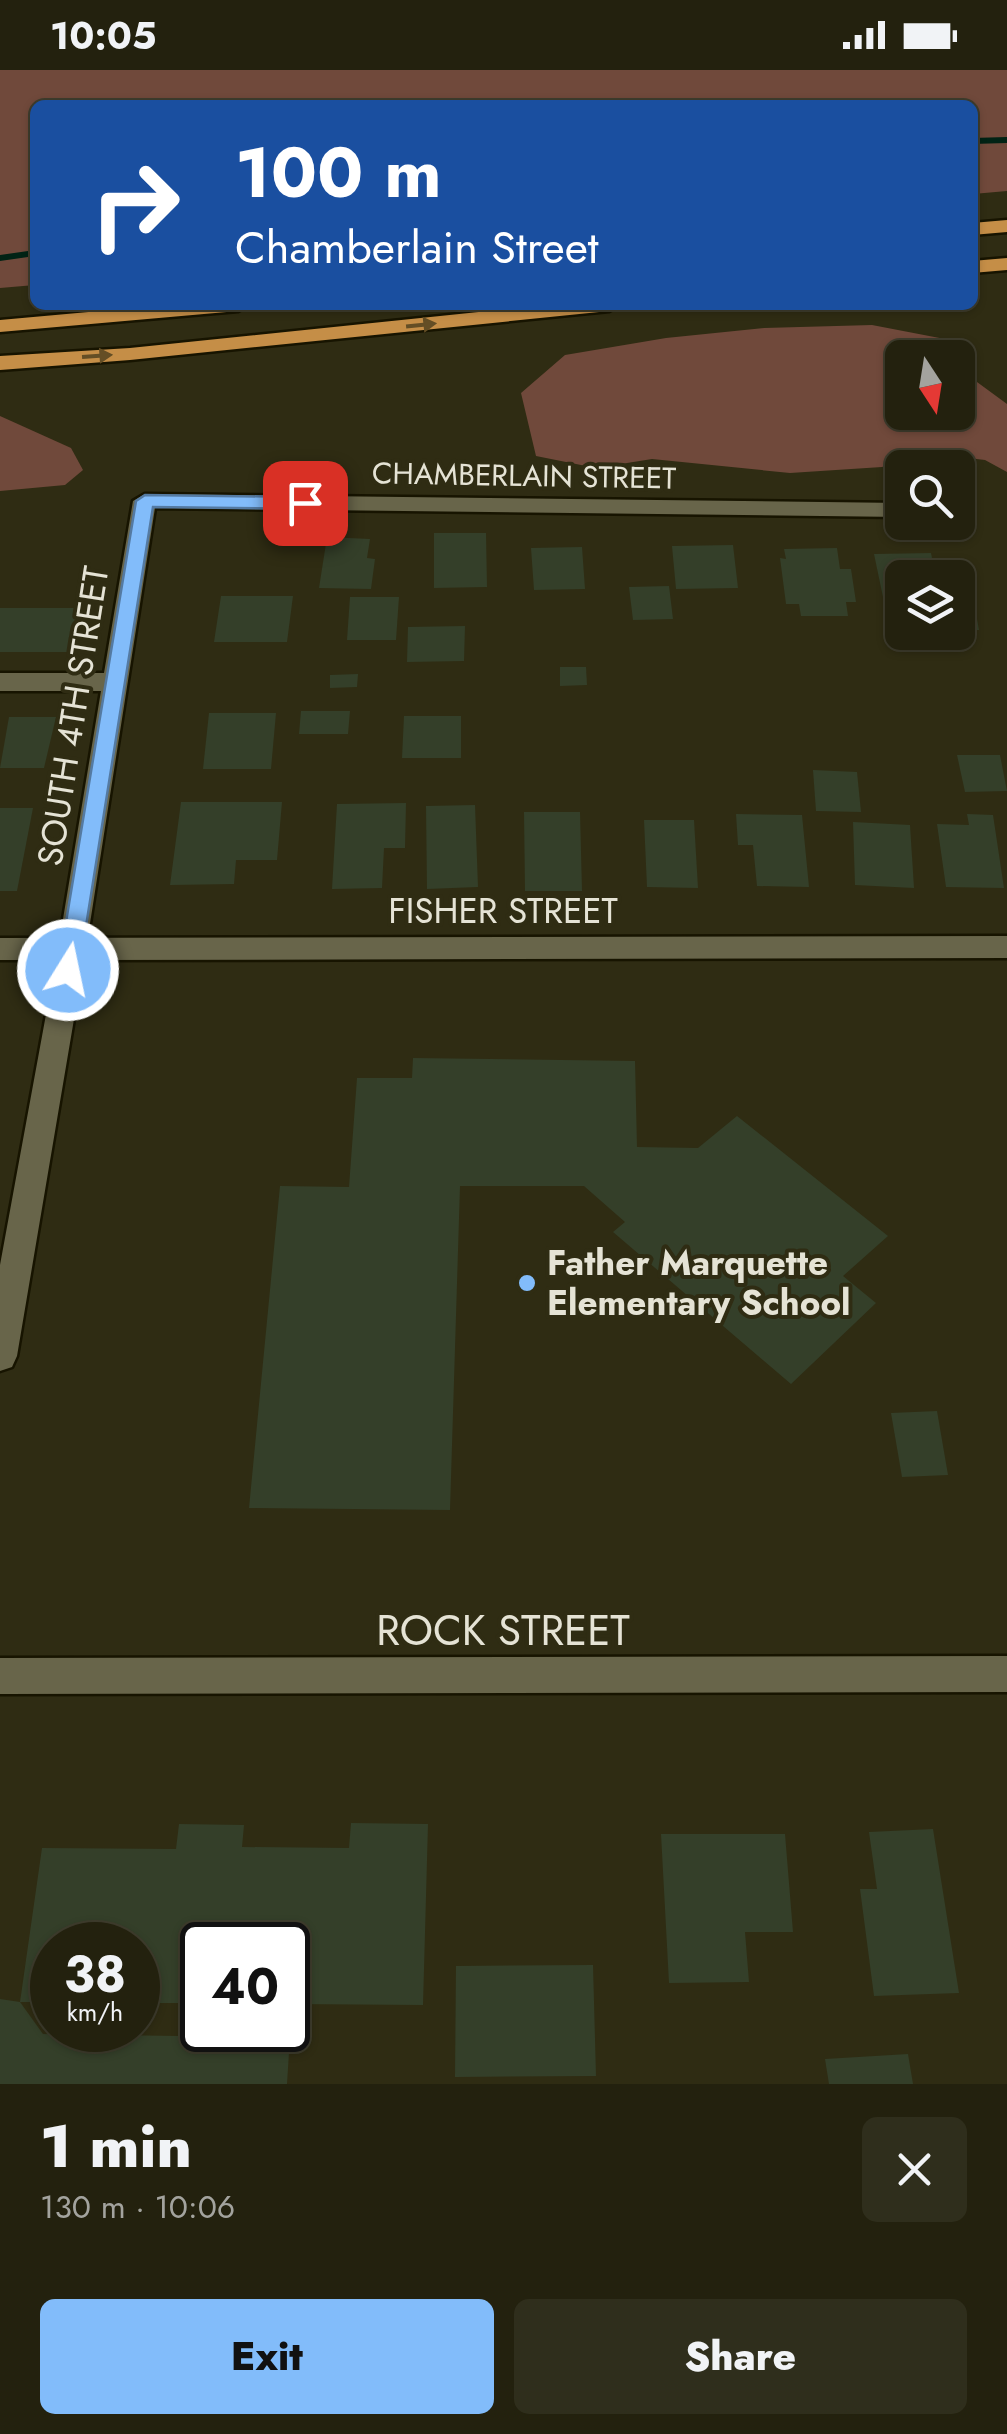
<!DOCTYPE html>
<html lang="en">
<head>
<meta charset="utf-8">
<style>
  :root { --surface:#23210e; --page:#2f2e1c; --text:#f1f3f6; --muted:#a3a39e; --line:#403e2e; --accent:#82bcfa }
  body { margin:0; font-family:Jost,sans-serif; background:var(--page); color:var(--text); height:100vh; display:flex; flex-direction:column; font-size:38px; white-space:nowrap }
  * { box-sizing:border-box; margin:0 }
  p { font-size:32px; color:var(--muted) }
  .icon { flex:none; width:55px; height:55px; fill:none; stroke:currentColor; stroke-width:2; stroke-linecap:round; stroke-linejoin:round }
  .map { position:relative; height:2014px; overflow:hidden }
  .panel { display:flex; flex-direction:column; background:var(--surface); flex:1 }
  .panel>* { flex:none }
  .top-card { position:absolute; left:30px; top:30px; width:948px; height:210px; border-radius:15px; box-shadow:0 2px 8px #0004,0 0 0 2px var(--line); background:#1a4fa0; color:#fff; overflow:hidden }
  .needle { width:65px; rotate:168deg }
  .buttons { position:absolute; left:885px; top:270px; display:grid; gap:20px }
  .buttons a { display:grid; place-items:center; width:90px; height:90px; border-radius:15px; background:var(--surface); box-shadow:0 2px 8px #0004,0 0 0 2px var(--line); font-size:50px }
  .speed { position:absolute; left:30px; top:1852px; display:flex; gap:20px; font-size:50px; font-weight:700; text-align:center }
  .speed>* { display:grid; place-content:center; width:130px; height:130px; border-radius:50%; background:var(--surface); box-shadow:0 2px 8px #0004,0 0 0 2px var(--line); line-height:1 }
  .speed small { font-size:25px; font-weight:400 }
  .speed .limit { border:5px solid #111; border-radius:15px; background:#fff; color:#111 }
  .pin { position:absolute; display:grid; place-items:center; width:85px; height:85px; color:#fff; margin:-42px; border-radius:20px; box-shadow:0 5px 15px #0006 }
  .me { position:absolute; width:110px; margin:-55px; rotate:10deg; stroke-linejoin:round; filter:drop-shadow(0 0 8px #0008) }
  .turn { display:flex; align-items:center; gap:35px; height:210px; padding:0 40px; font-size:45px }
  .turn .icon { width:130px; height:130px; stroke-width:2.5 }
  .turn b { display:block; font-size:70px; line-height:85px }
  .round { display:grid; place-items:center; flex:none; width:105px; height:105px; border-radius:15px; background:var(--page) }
  .overview { display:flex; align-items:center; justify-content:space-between; height:170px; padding:0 40px }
  h1 { font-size:60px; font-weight:800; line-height:75px }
  .action { display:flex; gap:20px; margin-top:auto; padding:20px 40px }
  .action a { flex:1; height:115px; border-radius:15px; background:var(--accent); color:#111; font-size:40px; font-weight:800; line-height:115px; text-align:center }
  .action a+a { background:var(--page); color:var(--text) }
  .status { display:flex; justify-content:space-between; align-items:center; height:70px; padding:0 50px; background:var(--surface); direction:ltr }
  .status svg { height:28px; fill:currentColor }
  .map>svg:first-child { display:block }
  .green { fill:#70493b; fill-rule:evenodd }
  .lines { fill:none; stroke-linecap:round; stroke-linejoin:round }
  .stream { fill:#012315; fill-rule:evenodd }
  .building { fill:#343f29; fill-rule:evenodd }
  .street-casing { stroke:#171400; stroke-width:5 }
  .secondary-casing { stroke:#171400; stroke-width:5 }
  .highway-casing { stroke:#171400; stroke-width:5 }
  .street { fill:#68654a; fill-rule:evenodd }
  .secondary { fill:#68654a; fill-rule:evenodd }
  .highway { fill:#c58e47; fill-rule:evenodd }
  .oneway { fill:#644e25 }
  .route { fill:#82bcfa; stroke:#547aa2; stroke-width:2.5 }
  .poi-dot { fill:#82bcfa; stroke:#2f2c13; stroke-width:4 }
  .labels { text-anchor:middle; stroke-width:8; stroke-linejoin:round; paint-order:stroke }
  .far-street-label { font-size:30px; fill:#e5e3d5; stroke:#2f2c13 }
  .street-label { font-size:35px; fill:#e5e3d5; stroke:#2f2c13 }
  .poi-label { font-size:35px; font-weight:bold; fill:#e5e3d5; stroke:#2f2c13; text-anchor:start }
  .near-street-label { font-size:42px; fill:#e5e3d5; stroke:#2f2c13 }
</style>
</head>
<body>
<div class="status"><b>10:05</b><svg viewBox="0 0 49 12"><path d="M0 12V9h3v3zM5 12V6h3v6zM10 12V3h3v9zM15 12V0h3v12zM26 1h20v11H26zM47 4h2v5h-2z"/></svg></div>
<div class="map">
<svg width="1007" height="2014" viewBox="0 0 1007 2014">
  <rect width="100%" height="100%" fill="#2f2c13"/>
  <g class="green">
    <path d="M 0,0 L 1007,0 L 1007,121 L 973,124 L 972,35 L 35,35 L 35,215 L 0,218 Z"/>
    <path d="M 872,255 L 950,270 L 977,312 L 1007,334 L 1007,402 L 985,390 L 925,383 L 882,397 L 790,403 L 652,389 L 596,398 L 536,386 L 521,323 L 565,285 L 666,268 L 764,258 ZM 902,288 L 958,288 L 958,342 L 902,342 Z"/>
    <path d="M 0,346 L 71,378 L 83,400 L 65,415 L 0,421 Z"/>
  </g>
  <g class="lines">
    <g class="stream">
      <path d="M 1007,67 L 1007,73 L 972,74 L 972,68 Z"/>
      <path d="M 35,180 L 35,186 L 0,191 L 0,185 Z"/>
    </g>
  </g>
  <g class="building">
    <path d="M 434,463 L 486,463 L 487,517 L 434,518 Z"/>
    <path d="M 327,467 L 370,469 L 367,488 L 375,489 L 371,519 L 319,518 Z"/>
    <path d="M 733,475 L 738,518 L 676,519 L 672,476 Z"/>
    <path d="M 582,477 L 585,519 L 534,520 L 531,478 Z"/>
    <path d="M 837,478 L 840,499 L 851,499 L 856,532 L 846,532 L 848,546 L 801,546 L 799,534 L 786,534 L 780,488 L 786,489 L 784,479 Z"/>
    <path d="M 931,483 L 936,508 L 902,508 L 902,527 L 883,527 L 874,484 Z"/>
    <path d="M 669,516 L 673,549 L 633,550 L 629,517 Z"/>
    <path d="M 221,526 L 293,526 L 287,572 L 214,572 Z"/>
    <path d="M 350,527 L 399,527 L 396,570 L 347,570 Z"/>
    <path d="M 0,538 L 80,538 L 72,582 L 0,582 Z"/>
    <path d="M 958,549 L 977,549 L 979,560 L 958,560 Z"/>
    <path d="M 465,556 L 464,591 L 407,592 L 408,557 Z"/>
    <path d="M 560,597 L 586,597 L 587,615 L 560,616 Z"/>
    <path d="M 358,604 L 357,617 L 330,618 L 330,605 Z"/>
    <path d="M 301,641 L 350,641 L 348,664 L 299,664 Z"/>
    <path d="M 209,643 L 276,643 L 271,699 L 203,699 Z"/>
    <path d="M 404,646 L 461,646 L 461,688 L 402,688 Z"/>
    <path d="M 9,647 L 56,647 L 44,698 L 0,698 Z"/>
    <path d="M 957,685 L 1000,685 L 1007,721 L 965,722 Z"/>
    <path d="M 813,700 L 857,702 L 861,742 L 816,741 Z"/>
    <path d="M 181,732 L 282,732 L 277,790 L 236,790 L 234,814 L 170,815 Z"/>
    <path d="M 406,733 L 405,778 L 384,778 L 382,818 L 332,819 L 337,734 Z"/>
    <path d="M 475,735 L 478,817 L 427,819 L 426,736 Z"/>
    <path d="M 0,738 L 33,738 L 17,821 L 0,821 Z"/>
    <path d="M 524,742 L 580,742 L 582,821 L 525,821 Z"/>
    <path d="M 736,744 L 802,745 L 809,817 L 757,816 L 753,775 L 738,775 Z"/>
    <path d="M 967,744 L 993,745 L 1004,818 L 946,817 L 937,754 L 969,755 Z"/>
    <path d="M 644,750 L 694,750 L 698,818 L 647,817 Z"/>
    <path d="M 853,752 L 910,755 L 914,818 L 855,815 Z"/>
    <path d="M 413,988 L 635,991 L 637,1077 L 698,1078 L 737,1046 L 888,1166 L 843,1206 L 876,1233 L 791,1314 L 613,1162 L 625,1152 L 584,1116 L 460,1116 L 450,1440 L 249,1438 L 280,1116 L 349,1117 L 357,1008 L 412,1008 Z"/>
    <path d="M 937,1341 L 948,1405 L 902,1407 L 891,1343 Z"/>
    <path d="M 351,1753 L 428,1754 L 423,1935 L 288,1934 L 288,1875 L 202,1875 L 202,1960 L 288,1960 L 288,1936 L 292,1936 L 287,2014 L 0,2014 L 0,1929 L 20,1932 L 42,1778 L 176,1779 L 179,1754 L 244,1755 L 242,1777 L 349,1778 ZM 52,1875 L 138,1875 L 138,1933 L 184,1933 L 180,1966 L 43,1964 L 20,1932 L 52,1932 Z"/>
    <path d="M 933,1759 L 959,1923 L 874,1926 L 860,1819 L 877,1819 L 869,1762 Z"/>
    <path d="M 661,1764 L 785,1764 L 793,1862 L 745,1862 L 749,1912 L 669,1913 Z"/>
    <path d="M 593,1895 L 596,2006 L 455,2007 L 456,1896 Z"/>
    <path d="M 908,1984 L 913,2014 L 829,2014 L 825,1989 Z"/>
  </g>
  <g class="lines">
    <defs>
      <g id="street">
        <path d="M 145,424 L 902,433 L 902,447 L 155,438 L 86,879 L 82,887 L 72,890 L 62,887 L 58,879 L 101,621 L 0,621 L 0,603 L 104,603 L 133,431 Z"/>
        <path d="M 1007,1586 L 1007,1622 L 0,1624 L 0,1588 Z"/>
      </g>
      <path id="secondary" d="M 1007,866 L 1007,888 L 84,890 L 17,1286 L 12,1297 L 0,1301 L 0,1195 L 56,890 L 0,890 L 0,868 Z"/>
      <g id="highway">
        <path d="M 1007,150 L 1007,162 L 972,165 L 972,153 Z"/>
        <path d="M 1007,188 L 1007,200 L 972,203 L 972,191 Z"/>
        <path d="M 166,235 L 249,235 L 238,241 L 0,262 L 0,250 Z"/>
        <path d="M 547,235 L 620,235 L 609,241 L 130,290 L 0,300 L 0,286 L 130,278 Z"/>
      </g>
    </defs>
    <use href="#street" class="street-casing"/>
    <use href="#secondary" class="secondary-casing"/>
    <use href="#highway" class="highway-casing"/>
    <use href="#street" class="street"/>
    <use href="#secondary" class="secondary"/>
    <use href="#highway" class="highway"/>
  </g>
  <defs><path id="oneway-solid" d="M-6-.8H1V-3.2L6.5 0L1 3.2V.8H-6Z" transform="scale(2.5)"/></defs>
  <g class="oneway">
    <use href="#oneway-solid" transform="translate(421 255) rotate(-6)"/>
    <use href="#oneway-solid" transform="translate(97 286) rotate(-4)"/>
  </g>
  <path class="route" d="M 145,425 L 305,427 L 314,433 L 305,439 L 153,437 L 79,900 L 68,909 L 58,900 L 136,431 Z"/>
  <circle class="poi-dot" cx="527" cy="1213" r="10"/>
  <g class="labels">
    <g class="far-street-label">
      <text transform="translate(524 406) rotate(1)" y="10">CHAMBERLAIN STREET</text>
    </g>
    <g class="street-label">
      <text transform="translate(73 646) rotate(-81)" y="12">SOUTH 4TH STREET</text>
      <text x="503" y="853">FISHER STREET</text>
    </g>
    <g class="poi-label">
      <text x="547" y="1205">Father Marquette<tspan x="547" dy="40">Elementary School</tspan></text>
    </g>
    <g class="near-street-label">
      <text x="503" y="1575">ROCK STREET</text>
    </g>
  </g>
</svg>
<div class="buttons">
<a><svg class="needle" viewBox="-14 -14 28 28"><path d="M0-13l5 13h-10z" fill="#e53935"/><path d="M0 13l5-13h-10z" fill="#a3a39e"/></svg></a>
<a><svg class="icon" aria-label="search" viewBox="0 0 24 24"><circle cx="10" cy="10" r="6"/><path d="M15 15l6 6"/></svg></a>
<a><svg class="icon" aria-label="layers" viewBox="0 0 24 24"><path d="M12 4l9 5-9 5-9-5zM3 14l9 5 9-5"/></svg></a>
</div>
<div class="speed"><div>38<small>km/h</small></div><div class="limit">40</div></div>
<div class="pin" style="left:305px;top:433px;background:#d93025"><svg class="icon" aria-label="arrive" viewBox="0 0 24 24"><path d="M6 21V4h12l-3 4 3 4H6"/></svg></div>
<svg class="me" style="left:68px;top:900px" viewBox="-20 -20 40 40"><circle r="17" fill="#82bcfa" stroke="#fff" stroke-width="3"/><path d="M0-11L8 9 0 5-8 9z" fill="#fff"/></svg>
<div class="top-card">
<div class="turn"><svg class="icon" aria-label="right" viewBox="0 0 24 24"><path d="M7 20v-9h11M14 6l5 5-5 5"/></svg><div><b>100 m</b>Chamberlain Street</div></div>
</div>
</div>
<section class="panel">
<div class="overview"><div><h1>1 min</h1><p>130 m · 10:06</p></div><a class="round"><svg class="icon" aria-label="close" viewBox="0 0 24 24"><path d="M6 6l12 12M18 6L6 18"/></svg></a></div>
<div class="action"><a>Exit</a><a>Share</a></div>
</section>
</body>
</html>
